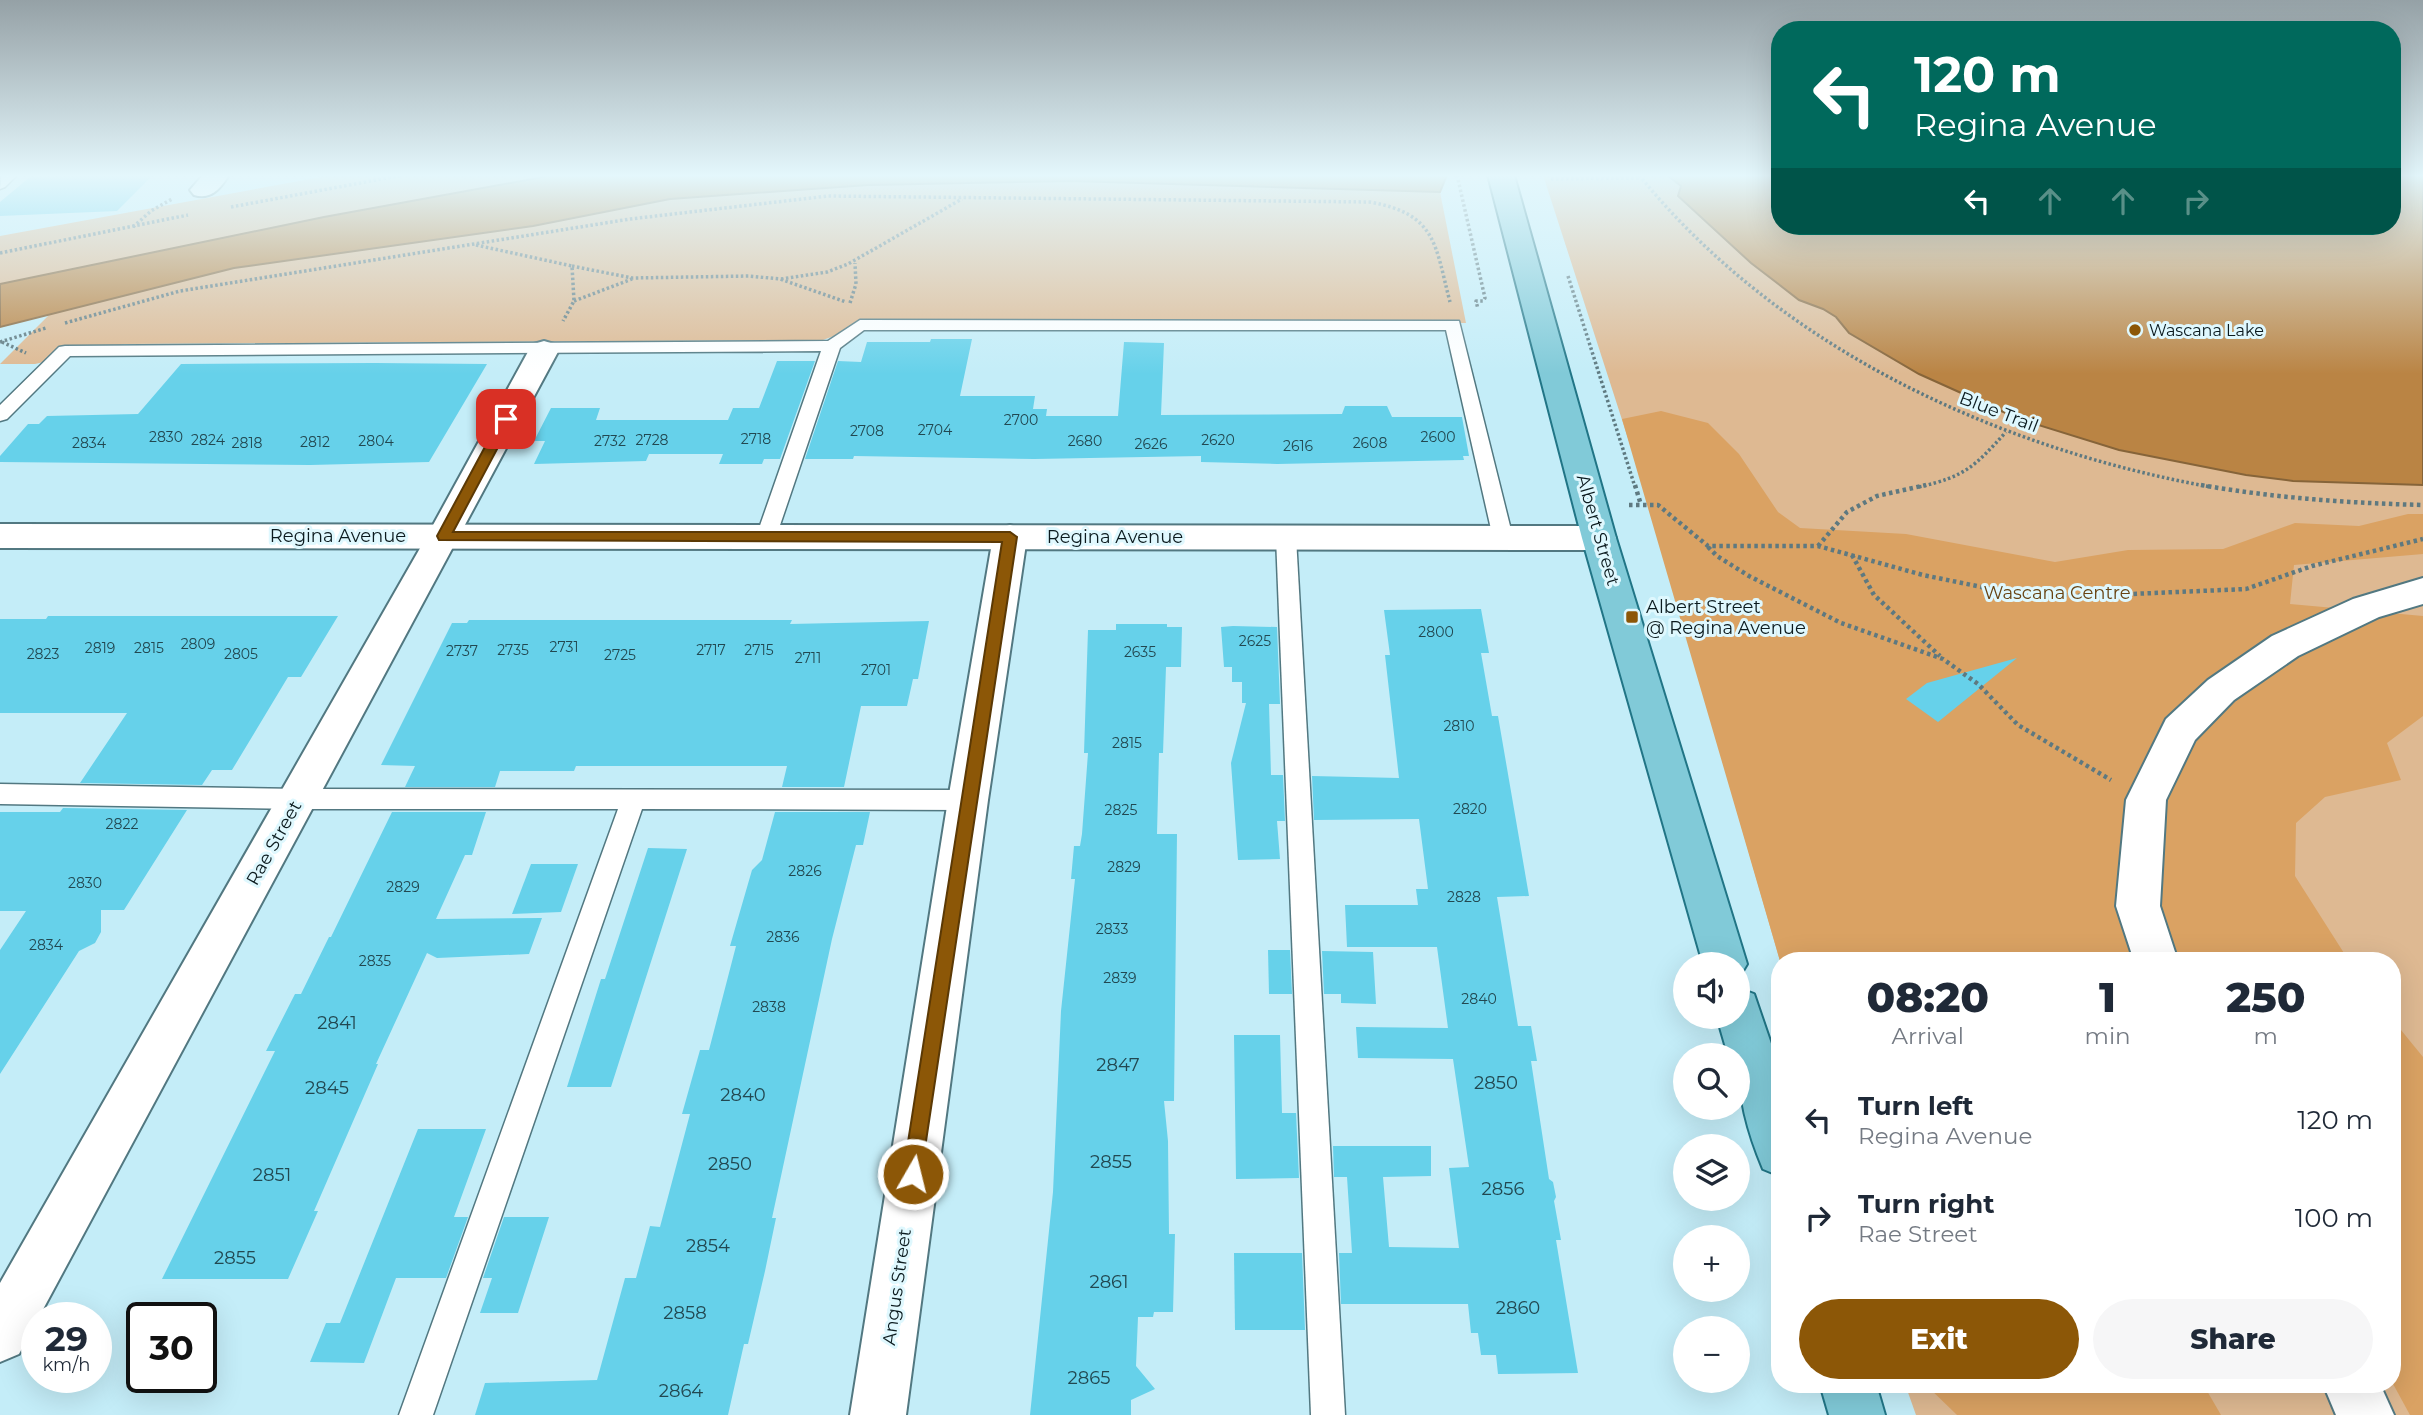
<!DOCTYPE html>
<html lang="en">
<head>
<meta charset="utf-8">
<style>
  :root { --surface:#fff; --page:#f6f6f7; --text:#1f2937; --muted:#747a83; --accent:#8c5707 }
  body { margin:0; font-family:Montserrat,sans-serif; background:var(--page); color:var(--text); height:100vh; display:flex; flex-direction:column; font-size:26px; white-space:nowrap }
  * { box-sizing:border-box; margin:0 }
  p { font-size:23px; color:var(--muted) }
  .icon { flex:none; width:38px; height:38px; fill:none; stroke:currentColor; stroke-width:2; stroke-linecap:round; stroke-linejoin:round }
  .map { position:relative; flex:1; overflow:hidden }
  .drawer { position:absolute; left:1771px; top:952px; width:630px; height:441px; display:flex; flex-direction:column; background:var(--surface); border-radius:28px; box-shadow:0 7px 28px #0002 }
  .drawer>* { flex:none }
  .top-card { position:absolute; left:1771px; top:21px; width:630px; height:214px; border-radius:28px; box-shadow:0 7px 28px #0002; background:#00695c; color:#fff; overflow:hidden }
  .controls { position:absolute; left:1673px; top:952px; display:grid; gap:14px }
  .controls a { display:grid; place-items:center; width:77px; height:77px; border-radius:50%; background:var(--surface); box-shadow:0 7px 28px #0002; font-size:35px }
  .speed { position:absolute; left:21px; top:1302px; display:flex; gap:14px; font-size:35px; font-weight:700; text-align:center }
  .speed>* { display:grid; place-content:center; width:91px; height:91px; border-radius:50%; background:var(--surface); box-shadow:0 7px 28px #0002; line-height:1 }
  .speed small { font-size:18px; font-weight:400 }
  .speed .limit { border:4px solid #111; border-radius:10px; background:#fff; color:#111 }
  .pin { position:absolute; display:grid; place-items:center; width:60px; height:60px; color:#fff; margin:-30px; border-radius:14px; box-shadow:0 4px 10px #0006 }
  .me { position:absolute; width:77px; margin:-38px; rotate:8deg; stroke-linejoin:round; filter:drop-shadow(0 0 5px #0008) }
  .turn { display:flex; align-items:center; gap:24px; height:147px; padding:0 28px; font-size:32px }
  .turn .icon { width:91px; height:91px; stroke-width:2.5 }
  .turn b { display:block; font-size:49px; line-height:60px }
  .lanes { display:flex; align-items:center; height:66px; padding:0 28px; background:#0003; justify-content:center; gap:35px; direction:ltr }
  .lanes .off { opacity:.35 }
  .eta { display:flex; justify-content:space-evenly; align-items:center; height:119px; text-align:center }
  .eta b { font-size:42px; font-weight:800; line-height:49px }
  .primary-button { display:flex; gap:14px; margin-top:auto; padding:14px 28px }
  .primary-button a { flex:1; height:80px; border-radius:42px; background:var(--accent); color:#fff; font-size:28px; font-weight:800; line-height:80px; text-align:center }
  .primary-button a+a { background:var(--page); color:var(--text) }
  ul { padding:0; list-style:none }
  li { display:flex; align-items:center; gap:21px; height:98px; padding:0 28px }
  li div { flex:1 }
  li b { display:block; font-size:26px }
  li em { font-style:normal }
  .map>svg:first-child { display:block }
  .green { fill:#deb992 }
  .forest { fill:#daa263 }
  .water { fill:#ba8444; stroke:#866439; stroke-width:2 }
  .building { fill:#66d1ea }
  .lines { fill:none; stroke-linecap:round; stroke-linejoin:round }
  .service-casing { stroke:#527881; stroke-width:3 }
  .minor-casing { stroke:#527881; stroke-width:4 }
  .tertiary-casing { stroke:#527881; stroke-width:4 }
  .primary-casing { stroke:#217586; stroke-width:4 }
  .path-far1 { stroke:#5e7980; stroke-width:3.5; stroke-dasharray:2.5 2.5; stroke-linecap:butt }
  .path { stroke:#5e7980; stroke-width:4.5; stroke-dasharray:3.5 3.5; stroke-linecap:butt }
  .service { fill:#fff; fill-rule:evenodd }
  .minor { fill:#fff; fill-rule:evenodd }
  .tertiary { fill:#fff; fill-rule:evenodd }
  .primary { fill:#81cad8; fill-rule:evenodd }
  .route { fill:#8c5707; stroke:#5b3905; stroke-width:2 }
  .poi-dot { fill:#8c5707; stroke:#dff8fe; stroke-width:2.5 }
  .labels { text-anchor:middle; stroke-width:6; stroke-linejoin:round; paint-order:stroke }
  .number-label { font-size:14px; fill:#224851 }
  .far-poi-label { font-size:16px; fill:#0b1a1e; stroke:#dff8fe; text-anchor:start }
  .street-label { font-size:18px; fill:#0b1a1e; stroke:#dff8fe }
  .park-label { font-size:18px; fill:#684312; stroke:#dff8fe }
  .poi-label { font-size:18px; fill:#0b1a1e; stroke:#dff8fe; text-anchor:start }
  .near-number-label { font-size:18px; fill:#224851 }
</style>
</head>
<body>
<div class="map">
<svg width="2423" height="1415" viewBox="0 0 2423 1415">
  <rect width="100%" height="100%" fill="#c4edf8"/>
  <g class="green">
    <path d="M 332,175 L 554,175 L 324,217 L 0,284 L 0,236 Z"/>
    <path d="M 1543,175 L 1780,175 L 1780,226 L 2392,226 L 2392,175 L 2423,175 L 2423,1415 L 1916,1415 L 1905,1384 L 2392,1384 L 2392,961 L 1780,961 L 1645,491 Z"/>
    <path d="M 1072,181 L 1440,192 L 1466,323 L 875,321 L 823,340 L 124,344 L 35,364 L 0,364 L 50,314 L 234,268 L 533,226 L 670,199 L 868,185 Z"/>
  </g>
  <g class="forest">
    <path d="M 1661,411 L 1708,423 L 1739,454 L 1778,512 L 1800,528 L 1906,534 L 2055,562 L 2128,550 L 2223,549 L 2295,523 L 2359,526 L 2408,514 L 2423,514 L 2423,554 L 2294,565 L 2290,604 L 2423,616 L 2423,716 L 2387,743 L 2401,780 L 2325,797 L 2296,823 L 2295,876 L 2349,961 L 1780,961 L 1622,419 Z"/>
    <path d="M 2392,1019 L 2423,1057 L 2423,1415 L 2410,1415 L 2392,1382 Z"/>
    <path d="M 1925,1384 L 2203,1384 L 2221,1415 L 1957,1415 Z"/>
  </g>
  <g class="water">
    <path d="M 554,175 L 1447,175 L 1440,192 L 1072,181 L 868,185 L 670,199 L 533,226 L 234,268 L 0,327 L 0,284 L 324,217 Z"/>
    <path d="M 1667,175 L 1780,175 L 1780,226 L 2392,226 L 2392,175 L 2423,175 L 2423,485 L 2293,481 L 2246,475 L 2119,450 L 2019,419 L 1919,374 L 1849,333 L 1836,317 L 1823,309 L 1799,300 L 1751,263 L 1678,196 L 1681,186 Z"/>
  </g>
  <g class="building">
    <path d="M 152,176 L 117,211 L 0,216 L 0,202 L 30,177 Z"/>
    <path d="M 931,339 L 972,339 L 960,396 L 1035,396 L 1033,409 L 1047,409 L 1046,416 L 1118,416 L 1124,342 L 1164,343 L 1161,415 L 1342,414 L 1345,406 L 1387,406 L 1392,417 L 1462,417 L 1469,456 L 1463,456 L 1464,460 L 1277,464 L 1201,462 L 1201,456 L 1034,459 L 854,456 L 853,459 L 805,459 L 838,361 L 861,362 L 867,342 L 930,342 Z"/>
    <path d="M 777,361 L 815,361 L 780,459 L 764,459 L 762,464 L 719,464 L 723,454 L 649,454 L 646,461 L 534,464 L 545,441 L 534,441 L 551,408 L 600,408 L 596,420 L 728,420 L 733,408 L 759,408 Z"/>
    <path d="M 375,363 L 487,364 L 429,462 L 310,465 L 0,462 L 0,456 L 28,424 L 39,424 L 47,416 L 138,414 L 181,364 Z"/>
    <path d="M 1481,609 L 1489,653 L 1481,653 L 1492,716 L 1498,716 L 1529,896 L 1497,897 L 1518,1026 L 1531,1026 L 1537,1061 L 1531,1061 L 1549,1179 L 1553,1182 L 1556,1197 L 1554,1201 L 1561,1240 L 1556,1240 L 1578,1373 L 1498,1374 L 1496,1355 L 1481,1355 L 1478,1333 L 1471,1333 L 1468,1304 L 1341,1304 L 1339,1253 L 1352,1253 L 1347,1177 L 1334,1177 L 1333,1146 L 1431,1146 L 1431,1176 L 1383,1177 L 1389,1247 L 1459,1248 L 1449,1168 L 1469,1167 L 1453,1059 L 1358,1058 L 1356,1027 L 1448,1028 L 1437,947 L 1347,947 L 1345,905 L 1418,905 L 1416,889 L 1428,889 L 1419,819 L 1314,820 L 1312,776 L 1399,778 L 1385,655 L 1390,655 L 1384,610 Z"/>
    <path d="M 48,616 L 338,616 L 301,677 L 288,677 L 232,770 L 212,770 L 202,785 L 80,783 L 127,713 L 0,713 L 0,619 L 46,619 Z"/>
    <path d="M 469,620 L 792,620 L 790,624 L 929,621 L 918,679 L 913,679 L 907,706 L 861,706 L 844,787 L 782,787 L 787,766 L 576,766 L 574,771 L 500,771 L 495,787 L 405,787 L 415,766 L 381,765 L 452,623 L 467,623 Z"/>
    <path d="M 1116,624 L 1167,624 L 1167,627 L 1182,627 L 1181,667 L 1166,667 L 1163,753 L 1159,753 L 1157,834 L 1177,834 L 1174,1101 L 1164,1101 L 1168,1141 L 1169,1234 L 1175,1234 L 1173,1312 L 1154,1312 L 1153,1317 L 1138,1317 L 1136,1366 L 1155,1389 L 1131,1400 L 1131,1415 L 1030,1415 L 1053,1192 L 1061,1011 L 1075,879 L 1071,879 L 1074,846 L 1080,846 L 1082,834 L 1088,753 L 1084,753 L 1088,630 L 1116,630 Z"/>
    <path d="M 1233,626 L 1277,627 L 1280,704 L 1269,704 L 1271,775 L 1283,775 L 1285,821 L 1277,821 L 1280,859 L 1238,860 L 1231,763 L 1246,703 L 1242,703 L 1242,682 L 1232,682 L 1232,667 L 1224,667 L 1221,627 Z"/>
    <path d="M 2017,658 L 1938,722 L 1906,699 L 1927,683 Z"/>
    <path d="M 63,808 L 187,810 L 124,910 L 101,910 L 101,932 L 95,943 L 79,951 L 0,1074 L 0,950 L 26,911 L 0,911 L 0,812 L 60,812 Z"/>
    <path d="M 392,812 L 486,812 L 472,855 L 465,855 L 436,919 L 542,918 L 529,954 L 437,958 L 427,953 L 376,1064 L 378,1064 L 314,1211 L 318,1211 L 288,1279 L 162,1279 L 275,1051 L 266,1051 L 295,994 L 301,994 L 329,937 L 331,937 Z"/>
    <path d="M 775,812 L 870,812 L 863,845 L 856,845 L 832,939 L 772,1218 L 776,1218 L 765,1271 L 748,1344 L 744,1344 L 728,1415 L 475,1415 L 485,1383 L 597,1380 L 625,1278 L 636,1278 L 650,1226 L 660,1227 L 690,1114 L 682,1114 L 700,1050 L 709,1050 L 736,946 L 730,946 L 752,870 L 762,860 Z"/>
    <path d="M 648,848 L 687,849 L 611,1087 L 567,1087 L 601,979 L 605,979 Z"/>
    <path d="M 531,864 L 578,864 L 561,912 L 512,914 Z"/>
    <path d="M 1268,950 L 1290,950 L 1292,994 L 1269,994 Z"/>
    <path d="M 1322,951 L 1373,952 L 1376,1004 L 1341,1003 L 1341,994 L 1324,994 Z"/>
    <path d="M 1234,1035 L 1280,1035 L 1282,1113 L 1296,1113 L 1299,1178 L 1236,1179 Z"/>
    <path d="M 418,1129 L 486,1129 L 454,1217 L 468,1217 L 446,1278 L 396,1278 L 364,1363 L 310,1362 L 326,1323 L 340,1323 Z"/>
    <path d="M 504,1217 L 549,1217 L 518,1313 L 480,1313 L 492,1278 L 483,1278 Z"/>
    <path d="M 1234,1253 L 1302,1253 L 1305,1330 L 1235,1330 Z"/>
  </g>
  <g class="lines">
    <defs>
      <g id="service">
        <path d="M 17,175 L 5,187 L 0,189 L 1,175 Z"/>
        <path d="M 860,320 L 1459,321 L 1513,538 L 1510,543 L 1496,543 L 1493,538 L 1446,330 L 864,330 L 840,348 L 776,537 L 773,542 L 759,542 L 756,537 L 821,351 L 70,356 L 7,419 L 0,421 L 0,405 L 59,347 L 65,346 L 828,341 Z"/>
        <path d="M 1286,530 L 1293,532 L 1296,537 L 1345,1415 L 1311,1415 L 1276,537 L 1279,532 Z"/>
        <path d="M 0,784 L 299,789 L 968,790 L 977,793 L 980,800 L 977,807 L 968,810 L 642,809 L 433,1415 L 399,1415 L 618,809 L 299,809 L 0,804 Z"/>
      </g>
      <g id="minor">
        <path d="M 203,175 L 229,175 C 220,189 211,200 194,195 L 190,190 Z"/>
        <path d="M 544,341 L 554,344 L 559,350 L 19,1354 L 0,1362 L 0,1283 L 427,536 L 529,350 L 534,344 Z"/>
        <path d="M 1010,525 L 1022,529 L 1027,537 L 988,800 L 906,1415 L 850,1415 L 948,800 L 993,537 L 998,529 Z"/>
        <path d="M 2423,578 L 2423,604 L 2379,617 L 2298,656 L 2234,700 L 2195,740 L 2166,800 L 2160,906 L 2178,961 L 2134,961 L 2116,906 L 2126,800 L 2166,719 L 2208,680 L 2272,636 L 2353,599 Z"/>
        <path d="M 2323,1384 L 2380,1384 L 2394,1415 L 2336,1415 Z"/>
      </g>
      <path id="tertiary" d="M 0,524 L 1599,526 L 1611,530 L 1616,538 L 1611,546 L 1599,550 L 0,548 Z"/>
      <g id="primary">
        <path d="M 1488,175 L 1514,175 L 1616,538 L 1747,964 L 1738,979 L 1738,964 L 1703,964 L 1582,538 Z"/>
        <path d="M 1738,988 L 1754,994 L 1780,1070 L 1780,1176 L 1763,1169 C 1747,1131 1738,1096 1738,1055 L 1728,1055 L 1717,1017 L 1738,1017 Z"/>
        <path d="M 1820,1384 L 1876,1384 L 1885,1415 L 1829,1415 Z"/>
      </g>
    </defs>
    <use href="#service" class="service-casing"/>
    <use href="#minor" class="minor-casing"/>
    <use href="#tertiary" class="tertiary-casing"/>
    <use href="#primary" class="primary-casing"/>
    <g class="path-far1">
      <path d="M 1457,175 L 1485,298 L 1483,301 L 1476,301 L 1478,309"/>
      <path d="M 1639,175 C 1779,348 1996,448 2211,487"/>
      <path d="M 1551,179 L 1641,178"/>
      <path d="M 231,207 L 403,175"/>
      <path d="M 133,227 L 151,211 L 172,199"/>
      <path d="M 476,245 L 572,266 L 574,301 L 563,321"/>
      <path d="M 0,253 L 188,215"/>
      <path d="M 572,266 L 632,278 L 749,276 L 780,279 L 846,302"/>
      <path d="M 1568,276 L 1635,487"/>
      <path d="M 781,279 L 827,272 L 848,264 L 962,199"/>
      <path d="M 574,301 L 632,279"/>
      <path d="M 850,303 L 856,284 L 855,263"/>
      <path d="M 65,323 L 180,291 L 630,219 L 828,196 L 1370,202 C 1437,214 1435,245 1450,302"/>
      <path d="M 0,342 L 46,328"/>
      <path d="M 2,342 L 26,353"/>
      <path d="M 1919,487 C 1966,476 1974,467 2006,432"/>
    </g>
    <g class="path">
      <path d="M 1635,485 L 1641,505"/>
      <path d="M 2201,485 C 2275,498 2348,503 2423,505"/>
      <path d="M 1629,505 L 1658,505 L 1708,546 L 1818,546 L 1923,575 L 2006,592 L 2085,596 L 2246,589 L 2312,566 L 2423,539"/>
      <path d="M 1818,546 L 1847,512 L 1877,496 L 1926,485"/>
      <path d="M 1708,547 L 1717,556 L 1749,576 L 1841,623 L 1943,659 L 1978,684 L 2018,725 L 2111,780"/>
      <path d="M 1852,555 L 1874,595 L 1940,656"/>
    </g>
    <use href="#service" class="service"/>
    <use href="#minor" class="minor"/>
    <use href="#tertiary" class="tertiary"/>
    <use href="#primary" class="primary"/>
  </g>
  <linearGradient id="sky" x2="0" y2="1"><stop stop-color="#95a1a6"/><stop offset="0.47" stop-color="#e4f7fc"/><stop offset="1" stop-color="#e4f7fc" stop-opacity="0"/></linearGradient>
  <rect width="2423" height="374" fill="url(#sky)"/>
  <path class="route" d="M 506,415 L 513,419 L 453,532 L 1010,532 L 1017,537 L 920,1181 L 913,1184 L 906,1181 L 903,1174 L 1002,542 L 439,540 L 437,536 L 500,419 Z"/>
  <g class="poi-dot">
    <circle cx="2135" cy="330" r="7"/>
    <rect x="1625" y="610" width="14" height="14" rx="3.5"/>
  </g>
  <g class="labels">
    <g class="number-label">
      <text x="1021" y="425">2700</text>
      <text x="935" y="435">2704</text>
      <text x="867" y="436">2708</text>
      <text x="166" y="442">2830</text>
      <text x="1438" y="442">2600</text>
      <text x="756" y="444">2718</text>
      <text x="208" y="445">2824</text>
      <text x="652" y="445">2728</text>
      <text x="1218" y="445">2620</text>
      <text x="376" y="446">2804</text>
      <text x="610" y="446">2732</text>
      <text x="1085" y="446">2680</text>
      <text x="315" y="447">2812</text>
      <text x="89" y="448">2834</text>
      <text x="247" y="448">2818</text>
      <text x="1370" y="448">2608</text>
      <text x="1151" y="449">2626</text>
      <text x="1298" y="451">2616</text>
      <text x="1436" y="637">2800</text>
      <text x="1255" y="646">2625</text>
      <text x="198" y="649">2809</text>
      <text x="564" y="652">2731</text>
      <text x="100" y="653">2819</text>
      <text x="149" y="653">2815</text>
      <text x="513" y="655">2735</text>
      <text x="711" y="655">2717</text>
      <text x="759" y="655">2715</text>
      <text x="462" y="656">2737</text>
      <text x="1140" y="657">2635</text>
      <text x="43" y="659">2823</text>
      <text x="241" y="659">2805</text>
      <text x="620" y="660">2725</text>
      <text x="808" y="663">2711</text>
      <text x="876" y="675">2701</text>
      <text x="1459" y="731">2810</text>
      <text x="1127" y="748">2815</text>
      <text x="1470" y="814">2820</text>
      <text x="1121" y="815">2825</text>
      <text x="122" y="829">2822</text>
      <text x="1124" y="872">2829</text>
      <text x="805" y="876">2826</text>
      <text x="85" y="888">2830</text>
      <text x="403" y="892">2829</text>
      <text x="1464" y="902">2828</text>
      <text x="1112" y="934">2833</text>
      <text x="783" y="942">2836</text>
      <text x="46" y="950">2834</text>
      <text x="375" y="966">2835</text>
      <text x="1120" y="983">2839</text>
      <text x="1479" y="1004">2840</text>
      <text x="769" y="1012">2838</text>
    </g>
    <g class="far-poi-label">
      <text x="2149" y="336">Wascana Lake</text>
    </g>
    <g class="street-label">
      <text transform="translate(1999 412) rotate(21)" y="6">Blue Trail</text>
      <text transform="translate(1598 530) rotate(74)" y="6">Albert Street</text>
      <text x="338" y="542">Regina Avenue</text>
      <text x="1115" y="543">Regina Avenue</text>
      <text transform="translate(274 843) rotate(-61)" y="6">Rae Street</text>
      <text transform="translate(897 1287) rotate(-82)" y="6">Angus Street</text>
    </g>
    <g class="park-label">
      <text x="2057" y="599">Wascana Centre</text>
    </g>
    <g class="poi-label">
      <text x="1646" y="613">Albert Street<tspan x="1646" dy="21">@ Regina Avenue</tspan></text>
    </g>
    <g class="near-number-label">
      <text x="337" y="1029">2841</text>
      <text x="1118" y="1071">2847</text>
      <text x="1496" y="1089">2850</text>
      <text x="327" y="1094">2845</text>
      <text x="743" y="1101">2840</text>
      <text x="1111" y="1168">2855</text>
      <text x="730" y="1170">2850</text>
      <text x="272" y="1181">2851</text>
      <text x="1503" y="1195">2856</text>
      <text x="708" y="1252">2854</text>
      <text x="235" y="1264">2855</text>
      <text x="1109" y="1288">2861</text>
      <text x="1518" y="1314">2860</text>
      <text x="685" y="1319">2858</text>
      <text x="1089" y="1384">2865</text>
      <text x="681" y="1397">2864</text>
    </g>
  </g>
</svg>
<div class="controls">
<a><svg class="icon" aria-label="sound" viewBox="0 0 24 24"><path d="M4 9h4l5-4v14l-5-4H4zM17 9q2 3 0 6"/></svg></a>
<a><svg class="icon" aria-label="search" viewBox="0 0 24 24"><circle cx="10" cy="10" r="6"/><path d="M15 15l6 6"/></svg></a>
<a><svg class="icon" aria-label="layers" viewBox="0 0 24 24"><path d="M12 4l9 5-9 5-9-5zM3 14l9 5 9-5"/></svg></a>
<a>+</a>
<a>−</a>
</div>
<div class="speed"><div>29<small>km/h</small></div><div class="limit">30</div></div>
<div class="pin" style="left:506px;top:419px;background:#d93025"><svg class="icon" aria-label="arrive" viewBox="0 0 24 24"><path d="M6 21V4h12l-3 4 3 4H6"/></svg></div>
<svg class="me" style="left:913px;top:1174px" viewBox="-20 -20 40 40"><circle r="17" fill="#8c5707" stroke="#fff" stroke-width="3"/><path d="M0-11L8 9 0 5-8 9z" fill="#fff"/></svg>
<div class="top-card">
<div class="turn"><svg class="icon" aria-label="left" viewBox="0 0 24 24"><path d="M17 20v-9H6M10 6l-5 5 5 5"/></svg><div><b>120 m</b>Regina Avenue</div></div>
<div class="lanes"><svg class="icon" aria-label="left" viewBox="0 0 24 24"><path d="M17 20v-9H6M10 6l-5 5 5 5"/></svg><svg class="icon off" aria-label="ahead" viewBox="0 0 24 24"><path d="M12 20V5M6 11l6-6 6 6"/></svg><svg class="icon off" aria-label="ahead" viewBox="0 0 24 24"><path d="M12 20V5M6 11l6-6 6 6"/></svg><svg class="icon off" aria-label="right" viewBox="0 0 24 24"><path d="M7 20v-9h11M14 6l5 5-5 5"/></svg></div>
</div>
<section class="drawer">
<div class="eta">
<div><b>08:20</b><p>Arrival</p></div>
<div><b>1</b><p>min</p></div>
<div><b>250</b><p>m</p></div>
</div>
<ul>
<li><svg class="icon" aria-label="left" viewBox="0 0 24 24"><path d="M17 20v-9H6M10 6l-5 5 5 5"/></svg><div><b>Turn left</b><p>Regina Avenue</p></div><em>120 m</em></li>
<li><svg class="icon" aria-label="right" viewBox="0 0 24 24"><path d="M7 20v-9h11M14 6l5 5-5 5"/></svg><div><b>Turn right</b><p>Rae Street</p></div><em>100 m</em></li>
</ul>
<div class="primary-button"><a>Exit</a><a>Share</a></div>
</section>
</div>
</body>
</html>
